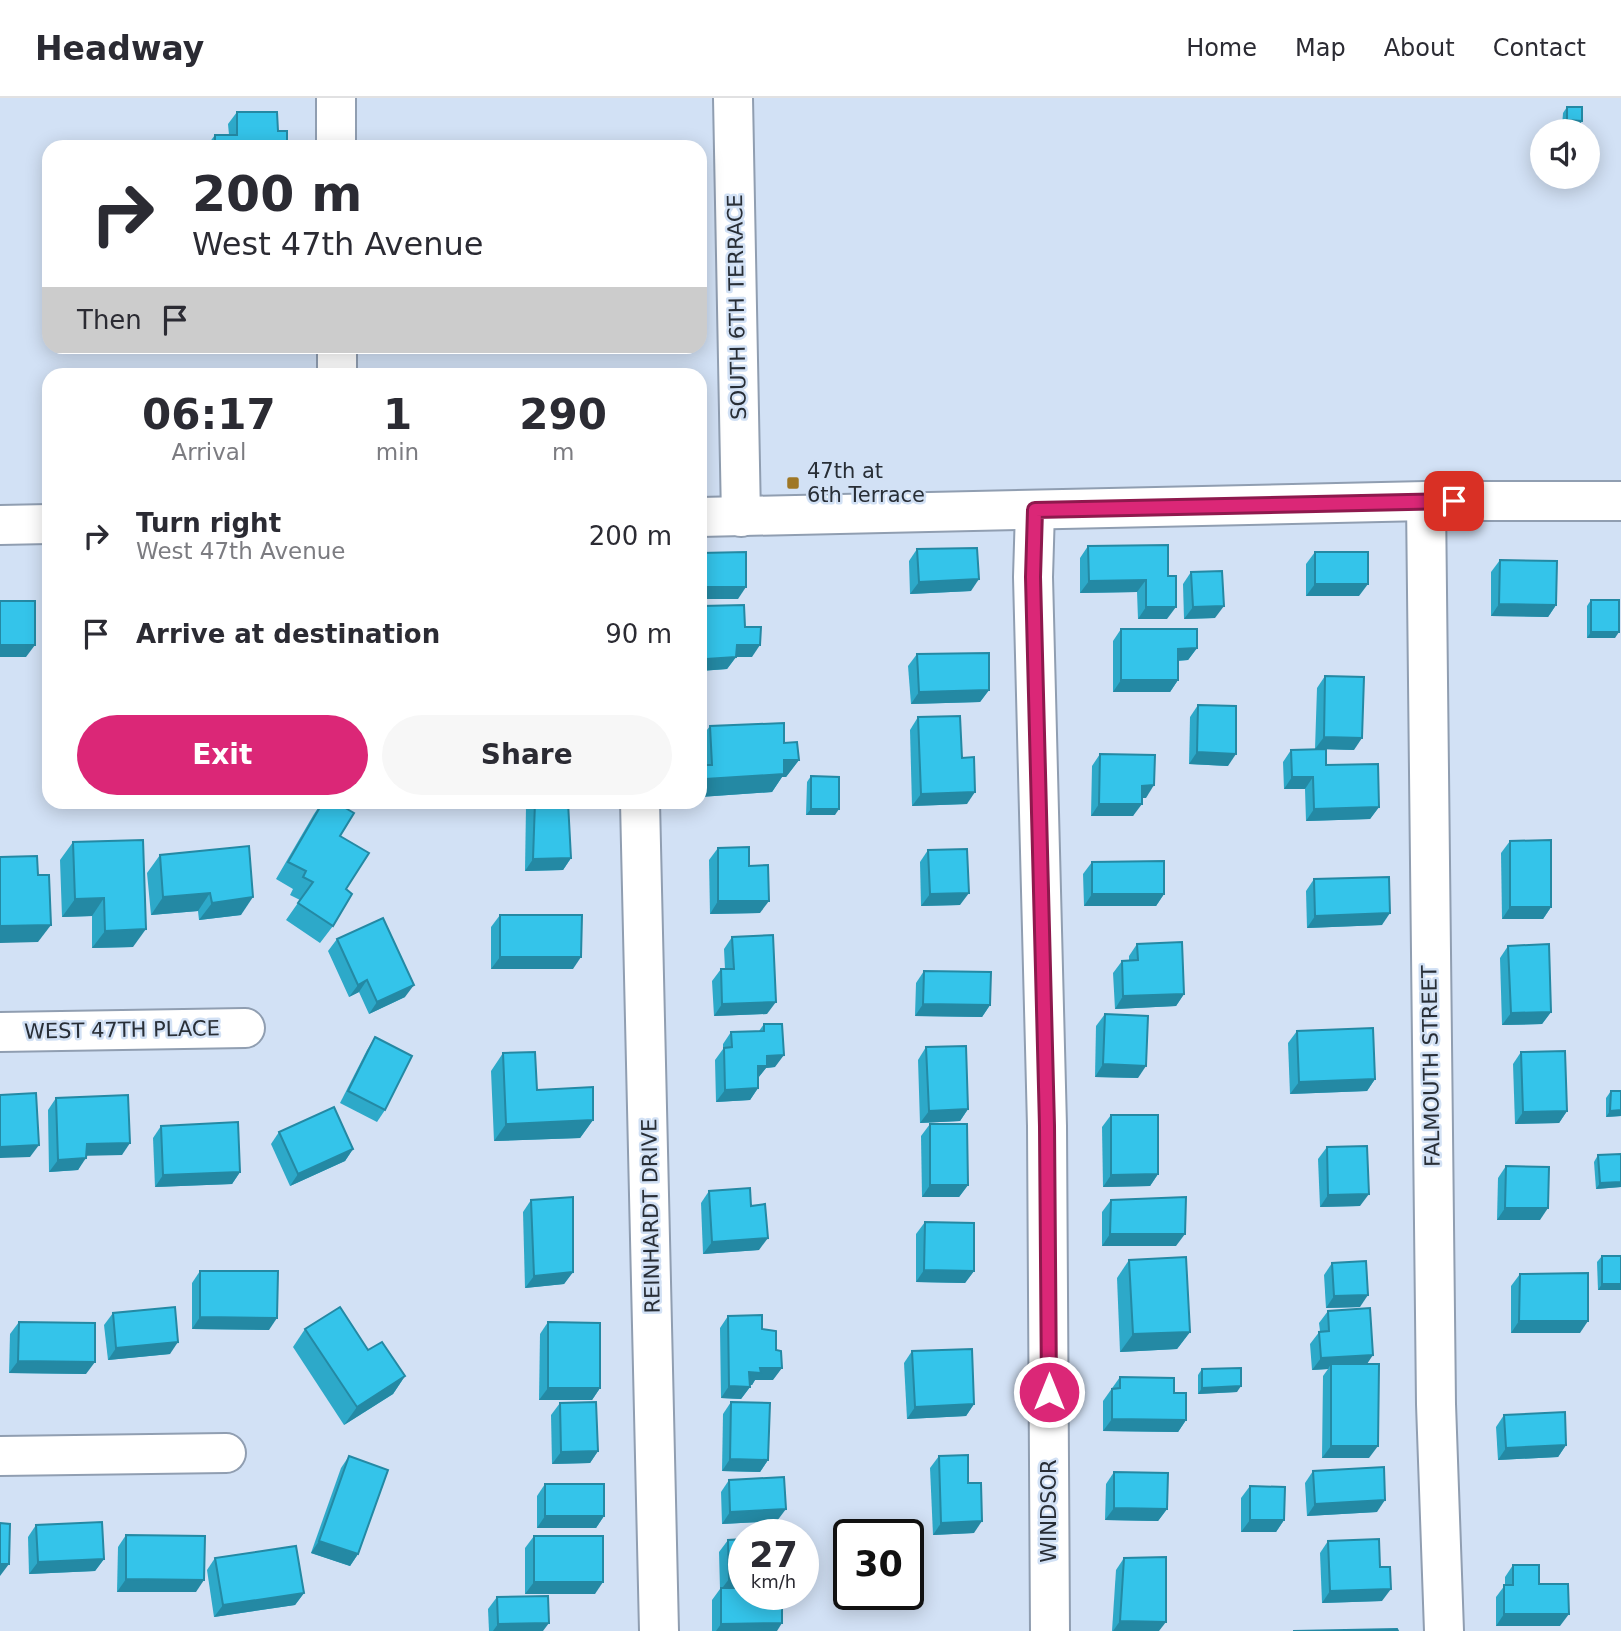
<!DOCTYPE html>
<html lang="en">
<head>
<meta charset="utf-8">
<style>
  :root { --surface:#fff; --page:#f7f7f7; --text:#2b2b33; --muted:#7c7c81; --line:#e1e1e2; --accent:#db2777 }
  body { margin:0; font-family:"DejaVu Sans",sans-serif; background:var(--page); color:var(--text); height:100vh; display:flex; flex-direction:column; font-size:26px; white-space:nowrap }
  * { box-sizing:border-box; margin:0 }
  p { font-size:23px; color:var(--muted) }
  .icon { flex:none; width:38px; height:38px; fill:none; stroke:currentColor; stroke-width:2; stroke-linecap:round; stroke-linejoin:round }
  .map { position:relative; flex:1; overflow:hidden }
  .sheet { position:absolute; left:42px; top:270px; width:665px; height:441px; display:flex; flex-direction:column; background:var(--surface); border-radius:21px; box-shadow:0 4px 18px #0003 }
  .sheet>* { flex:none }
  .top-card { position:absolute; left:42px; top:42px; width:665px; height:214px; border-radius:21px; box-shadow:0 4px 18px #0003; background:#fff; color:var(--text); overflow:hidden }
  .fabs { position:absolute; left:1530px; top:21px; display:grid; gap:14px }
  .fabs a { display:grid; place-items:center; width:70px; height:70px; border-radius:50%; background:var(--surface); box-shadow:0 4px 18px #0003; font-size:35px }
  .speed { position:absolute; left:728px; top:1421px; display:flex; gap:14px; font-size:35px; font-weight:700; text-align:center }
  .speed>* { display:grid; place-content:center; width:91px; height:91px; border-radius:50%; background:var(--surface); box-shadow:0 4px 18px #0003; line-height:1 }
  .speed small { font-size:18px; font-weight:400 }
  .speed .limit { border:4px solid #111; border-radius:10px; background:#fff; color:#111 }
  .pin { position:absolute; display:grid; place-items:center; width:60px; height:60px; color:#fff; margin:-30px; border-radius:14px; box-shadow:0 4px 10px #0006 }
  .me { position:absolute; width:77px; margin:-38px; rotate:0deg; stroke-linejoin:round; filter:drop-shadow(0 0 5px #0008) }
  .turn { display:flex; align-items:center; gap:24px; height:147px; padding:0 35px; font-size:32px }
  .turn .icon { width:91px; height:91px; stroke-width:2.5 }
  .turn b { display:block; font-size:49px; line-height:60px }
  .then { display:flex; align-items:center; height:66px; padding:0 35px; background:#0003; gap:14px; font-size:26px }
  .eta { display:flex; justify-content:space-evenly; align-items:center; height:119px; text-align:center }
  .eta b { font-size:42px; font-weight:700; line-height:49px }
  .cta { display:flex; gap:14px; margin-top:auto; padding:14px 35px }
  .cta a { flex:1; height:80px; border-radius:42px; background:var(--accent); color:#fff; font-size:28px; font-weight:700; line-height:80px; text-align:center }
  .cta a+a { background:var(--page); color:var(--text) }
  ul { padding:0; list-style:none }
  li { display:flex; align-items:center; gap:21px; height:98px; padding:0 35px }
  li div { flex:1 }
  li b { display:block; font-size:26px }
  li em { font-style:normal }
  header { display:flex; align-items:center; gap:42px; box-sizing:border-box; height:98px; padding:0 35px; background:var(--surface); border-bottom:2px solid var(--line) }
  header strong { font-size:33px }
  nav { display:flex; gap:38px; margin-inline-start:auto; font-size:24px }
  .map>svg:first-child { display:block }
  .lines { fill:none; stroke-linecap:round; stroke-linejoin:round }
  .minor-casing { stroke:#909eb1; stroke-width:42 }
  .minor { stroke:#fff; stroke-width:38 }
  .wall { fill:#2da9c9 }
  .shaded-wall { fill:#2489a4 }
  .building { fill:#34c4ea; stroke:#2489a4; stroke-width:2 }
  .route-casing { stroke:#8e194d; stroke-width:18 }
  .route { stroke:#db2777; stroke-width:12 }
  .poi-dot { fill:#9f7725; stroke:#d2e1f5; stroke-width:2.5 }
  .labels { text-anchor:middle; stroke-width:5; stroke-linejoin:round; paint-order:stroke }
  .street-label { font-size:21px; fill:#282e36; stroke:#d2e1f5 }
  .poi-label { font-size:21px; fill:#282e36; stroke:#d2e1f5; text-anchor:start }
</style>
</head>
<body>
<header>
<strong>Headway</strong>
<nav><a>Home</a><a>Map</a><a>About</a><a>Contact</a></nav>
</header>
<div class="map">
<svg width="1621" height="1533" viewBox="0 0 1621 1533">
  <rect width="100%" height="100%" fill="#d2e1f5"/>
  <g class="lines">
    <defs>
      <g id="minor">
        <path d="M 336,0 L 336,49"/>
        <path d="M 733,0 L 741,419"/>
        <path d="M 337,248 L 337,276"/>
        <path d="M 1426,403 L 1436,1306 L 1444,1533"/>
        <path d="M 1035,412 L 1033,479 L 1047,1028 L 1050,1533"/>
        <path d="M 700,419 L 1426,403 L 1621,403"/>
        <path d="M 0,427 L 49,426"/>
        <path d="M 640,704 L 659,1533"/>
        <path d="M 0,934 L 245,930"/>
        <path d="M 0,1358 L 226,1355"/>
      </g>
    </defs>
    <use href="#minor" class="minor-casing"/>
    <use href="#minor" class="minor"/>
  </g>
  <g class="wall">
    <path d="M 1567,9 L 1582,23 L 1578,29 L 1562,29 L 1563,15 Z"/>
    <path d="M 237,14 L 278,33 L 229,37 L 228,26 Z"/>
    <path d="M 215,37 L 215,49 L 206,49 Z"/>
    <path d="M 1168,447 L 1167,521 L 1138,521 L 1137,494 L 1080,495 L 1080,460 L 1088,448 Z"/>
    <path d="M 917,451 L 971,493 L 910,496 L 909,463 Z"/>
    <path d="M 1315,454 L 1359,498 L 1306,498 L 1306,466 Z"/>
    <path d="M 1500,462 L 1556,507 L 1548,519 L 1491,518 L 1491,474 Z"/>
    <path d="M 1191,474 L 1215,520 L 1184,521 L 1183,486 Z"/>
    <path d="M 1591,502 L 1615,540 L 1587,540 L 1587,508 Z"/>
    <path d="M 702,508 L 745,529 L 752,559 L 736,559 L 727,571 L 700,573 L 700,511 Z"/>
    <path d="M 1121,531 L 1197,550 L 1188,562 L 1178,563 L 1178,582 L 1170,594 L 1113,594 L 1113,543 Z"/>
    <path d="M 917,556 L 989,592 L 980,604 L 911,606 L 908,568 Z"/>
    <path d="M 1325,578 L 1354,652 L 1326,651 L 1326,667 L 1379,709 L 1370,721 L 1306,723 L 1305,691 L 1284,691 L 1283,664 L 1291,652 L 1315,651 L 1317,590 Z"/>
    <path d="M 1198,607 L 1228,668 L 1189,666 L 1190,619 Z"/>
    <path d="M 918,619 L 962,660 L 967,706 L 912,708 L 910,632 Z"/>
    <path d="M 710,628 L 784,645 L 799,662 L 786,679 L 782,679 L 772,694 L 700,699 L 700,641 Z"/>
    <path d="M 1100,656 L 1146,700 L 1142,700 L 1133,718 L 1091,718 L 1092,668 Z"/>
    <path d="M 811,678 L 835,717 L 806,717 L 807,684 Z"/>
    <path d="M 322,704 L 335,704 L 340,738 L 346,791 L 333,828 L 320,845 L 286,822 L 300,802 L 290,797 L 293,791 L 276,781 L 314,716 Z"/>
    <path d="M 530,704 L 535,704 L 571,760 L 563,772 L 525,773 L 526,708 Z"/>
    <path d="M 1510,743 L 1551,809 L 1543,821 L 1502,821 L 1501,755 Z"/>
    <path d="M 73,744 L 133,849 L 92,850 L 92,818 L 62,819 L 60,762 Z"/>
    <path d="M 718,750 L 749,768 L 760,815 L 710,816 L 709,762 Z"/>
    <path d="M 928,752 L 960,807 L 921,808 L 920,764 Z"/>
    <path d="M 160,757 L 241,817 L 199,822 L 198,813 L 151,817 L 147,775 Z"/>
    <path d="M 1092,764 L 1164,796 L 1156,808 L 1084,808 L 1083,776 Z"/>
    <path d="M 1314,781 L 1382,827 L 1307,830 L 1306,793 Z"/>
    <path d="M 500,817 L 573,871 L 491,871 L 491,829 Z"/>
    <path d="M 732,839 L 767,916 L 714,918 L 712,883 L 721,871 L 725,871 L 724,851 Z"/>
    <path d="M 337,841 L 405,899 L 369,916 L 359,894 L 349,899 L 328,853 Z"/>
    <path d="M 1137,846 L 1184,896 L 1176,908 L 1115,911 L 1113,875 L 1122,863 L 1129,863 L 1129,858 Z"/>
    <path d="M 1508,848 L 1551,914 L 1542,926 L 1502,927 L 1500,860 Z"/>
    <path d="M 924,873 L 990,907 L 982,919 L 915,918 L 916,885 Z"/>
    <path d="M 1105,916 L 1138,980 L 1095,979 L 1096,928 Z"/>
    <path d="M 764,926 L 775,969 L 766,970 L 758,980 L 758,990 L 750,1002 L 716,1004 L 715,962 L 723,951 L 723,946 L 731,934 L 759,933 Z"/>
    <path d="M 1297,933 L 1375,981 L 1367,993 L 1290,996 L 1288,945 Z"/>
    <path d="M 375,939 L 385,1012 L 377,1024 L 340,1005 L 367,952 Z"/>
    <path d="M 926,949 L 968,1011 L 960,1023 L 920,1025 L 918,962 Z"/>
    <path d="M 1521,954 L 1567,1013 L 1559,1025 L 1515,1026 L 1513,966 Z"/>
    <path d="M 503,955 L 537,992 L 593,1022 L 580,1040 L 494,1043 L 491,973 Z"/>
    <path d="M 1611,993 L 1621,993 L 1621,1018 L 1606,1019 L 1606,1000 Z"/>
    <path d="M 56,1000 L 122,1057 L 86,1057 L 78,1072 L 49,1074 L 48,1012 Z"/>
    <path d="M 1111,1017 L 1158,1076 L 1150,1088 L 1103,1089 L 1102,1029 Z"/>
    <path d="M 930,1026 L 968,1087 L 959,1099 L 922,1099 L 921,1038 Z"/>
    <path d="M 161,1028 L 240,1074 L 232,1086 L 155,1089 L 153,1040 Z"/>
    <path d="M 279,1034 L 353,1051 L 345,1063 L 290,1088 L 271,1046 Z"/>
    <path d="M 1327,1049 L 1360,1108 L 1320,1109 L 1318,1061 Z"/>
    <path d="M 1621,1056 L 1621,1089 L 1596,1091 L 1594,1064 L 1598,1057 Z"/>
    <path d="M 1506,1068 L 1540,1122 L 1497,1122 L 1498,1080 Z"/>
    <path d="M 709,1093 L 751,1108 L 759,1152 L 703,1156 L 701,1105 Z"/>
    <path d="M 531,1102 L 573,1174 L 564,1186 L 525,1190 L 523,1114 Z"/>
    <path d="M 1111,1102 L 1176,1148 L 1102,1148 L 1102,1114 Z"/>
    <path d="M 925,1124 L 974,1173 L 965,1185 L 916,1184 L 916,1136 Z"/>
    <path d="M 1602,1158 L 1621,1192 L 1598,1192 L 1597,1164 Z"/>
    <path d="M 1129,1162 L 1190,1234 L 1177,1251 L 1120,1254 L 1117,1180 Z"/>
    <path d="M 1332,1165 L 1360,1209 L 1326,1210 L 1324,1177 Z"/>
    <path d="M 200,1173 L 269,1232 L 192,1231 L 192,1185 Z"/>
    <path d="M 1520,1176 L 1580,1235 L 1511,1235 L 1511,1188 Z"/>
    <path d="M 1328,1213 L 1367,1266 L 1369,1360 L 1322,1360 L 1323,1278 L 1328,1271 L 1312,1272 L 1310,1246 L 1320,1233 L 1319,1225 Z"/>
    <path d="M 113,1215 L 170,1256 L 108,1262 L 104,1227 Z"/>
    <path d="M 728,1218 L 762,1231 L 773,1282 L 755,1282 L 752,1287 L 750,1287 L 750,1289 L 741,1301 L 721,1300 L 720,1230 Z"/>
    <path d="M 19,1224 L 86,1276 L 9,1275 L 10,1236 Z"/>
    <path d="M 548,1224 L 600,1290 L 592,1302 L 539,1302 L 540,1236 Z"/>
    <path d="M 305,1231 L 368,1252 L 405,1278 L 393,1296 L 344,1327 L 293,1249 Z"/>
    <path d="M 912,1253 L 974,1306 L 966,1318 L 907,1321 L 904,1265 Z"/>
    <path d="M 1202,1271 L 1237,1294 L 1198,1296 L 1198,1277 Z"/>
    <path d="M 1120,1279 L 1174,1295 L 1186,1322 L 1178,1334 L 1103,1333 L 1103,1303 Z"/>
    <path d="M 731,1304 L 768,1362 L 760,1374 L 722,1373 L 723,1316 Z"/>
    <path d="M 560,1305 L 598,1353 L 590,1365 L 552,1366 L 551,1317 Z"/>
    <path d="M 1504,1317 L 1566,1347 L 1558,1359 L 1498,1362 L 1496,1329 Z"/>
    <path d="M 349,1358 L 358,1456 L 350,1468 L 311,1455 L 341,1370 Z"/>
    <path d="M 939,1358 L 974,1435 L 933,1437 L 930,1370 Z"/>
    <path d="M 1313,1373 L 1377,1414 L 1307,1418 L 1305,1385 Z"/>
    <path d="M 1114,1374 L 1167,1411 L 1158,1423 L 1105,1422 L 1106,1386 Z"/>
    <path d="M 729,1382 L 777,1423 L 722,1426 L 721,1394 Z"/>
    <path d="M 545,1386 L 604,1418 L 596,1430 L 537,1430 L 537,1398 Z"/>
    <path d="M 1250,1388 L 1284,1422 L 1276,1434 L 1241,1434 L 1241,1400 Z"/>
    <path d="M 36,1427 L 104,1461 L 95,1473 L 29,1476 L 28,1439 Z"/>
    <path d="M 126,1437 L 196,1494 L 117,1494 L 118,1449 Z"/>
    <path d="M 534,1438 L 595,1496 L 525,1496 L 525,1450 Z"/>
    <path d="M 728,1442 L 777,1533 L 712,1533 L 712,1502 L 720,1491 L 719,1454 Z"/>
    <path d="M 1328,1443 L 1382,1503 L 1322,1505 L 1320,1455 Z"/>
    <path d="M 215,1460 L 304,1495 L 295,1507 L 214,1519 L 207,1472 Z"/>
    <path d="M 1124,1460 L 1159,1533 L 1112,1533 L 1116,1472 Z"/>
    <path d="M 1513,1467 L 1539,1486 L 1560,1528 L 1496,1528 L 1496,1499 L 1505,1487 L 1505,1479 Z"/>
    <path d="M 497,1499 L 543,1533 L 489,1533 L 488,1511 Z"/>
  </g>
  <g class="shaded-wall">
    <path d="M 1567,22 L 1582,23 L 1578,29 L 1562,29 Z"/>
    <path d="M 979,481 L 971,493 L 910,496 L 919,484 Z"/>
    <path d="M 1146,482 L 1137,494 L 1080,495 L 1089,483 Z"/>
    <path d="M 1315,486 L 1368,486 L 1359,498 L 1306,498 Z"/>
    <path d="M 700,489 L 746,489 L 738,501 L 700,501 Z"/>
    <path d="M 1499,506 L 1556,507 L 1548,519 L 1491,518 Z"/>
    <path d="M 1224,508 L 1215,520 L 1184,521 L 1193,509 Z"/>
    <path d="M 1146,509 L 1176,509 L 1167,521 L 1138,521 Z"/>
    <path d="M 1591,534 L 1619,534 L 1615,540 L 1587,540 Z"/>
    <path d="M 0,547 L 35,547 L 26,559 L 0,559 Z"/>
    <path d="M 737,547 L 760,547 L 752,559 L 729,559 Z"/>
    <path d="M 1197,550 L 1188,562 L 1170,563 L 1178,551 Z"/>
    <path d="M 736,559 L 727,571 L 700,573 L 700,570 L 706,561 Z"/>
    <path d="M 1121,582 L 1178,582 L 1170,594 L 1113,594 Z"/>
    <path d="M 989,592 L 980,604 L 911,606 L 919,594 Z"/>
    <path d="M 1324,639 L 1362,640 L 1354,652 L 1315,651 Z"/>
    <path d="M 1197,654 L 1236,656 L 1228,668 L 1189,666 Z"/>
    <path d="M 784,662 L 799,662 L 786,679 L 782,679 L 772,694 L 700,699 L 700,689 L 705,681 Z"/>
    <path d="M 1292,679 L 1313,679 L 1305,691 L 1284,691 Z"/>
    <path d="M 1154,687 L 1146,700 L 1134,700 L 1142,688 Z"/>
    <path d="M 975,694 L 967,706 L 912,708 L 921,696 Z"/>
    <path d="M 1099,706 L 1142,706 L 1133,718 L 1091,718 Z"/>
    <path d="M 1379,709 L 1370,721 L 1306,723 L 1314,711 Z"/>
    <path d="M 811,711 L 839,711 L 835,717 L 806,717 Z"/>
    <path d="M 571,760 L 563,772 L 525,773 L 533,761 Z"/>
    <path d="M 210,795 L 198,813 L 151,817 L 163,799 Z"/>
    <path d="M 969,795 L 960,807 L 921,808 L 930,796 Z"/>
    <path d="M 1092,796 L 1164,796 L 1156,808 L 1084,808 Z"/>
    <path d="M 253,799 L 241,817 L 199,822 L 212,805 Z"/>
    <path d="M 104,800 L 92,818 L 62,819 L 75,801 Z"/>
    <path d="M 718,803 L 769,803 L 760,815 L 710,816 Z"/>
    <path d="M 1510,809 L 1551,809 L 1543,821 L 1502,821 Z"/>
    <path d="M 1390,815 L 1382,827 L 1307,830 L 1315,818 Z"/>
    <path d="M 51,827 L 38,844 L 0,845 L 0,828 Z"/>
    <path d="M 146,831 L 133,849 L 92,850 L 105,833 Z"/>
    <path d="M 500,859 L 581,859 L 573,871 L 491,871 Z"/>
    <path d="M 367,882 L 359,894 L 349,899 L 358,887 Z"/>
    <path d="M 414,887 L 405,899 L 369,916 L 377,904 Z"/>
    <path d="M 1184,896 L 1176,908 L 1115,911 L 1123,898 Z"/>
    <path d="M 776,904 L 767,916 L 714,918 L 722,906 Z"/>
    <path d="M 923,906 L 990,907 L 982,919 L 915,918 Z"/>
    <path d="M 1551,914 L 1542,926 L 1502,927 L 1511,915 Z"/>
    <path d="M 784,957 L 775,969 L 766,970 L 758,980 L 758,968 L 767,958 Z"/>
    <path d="M 1103,966 L 1146,968 L 1138,980 L 1095,979 Z"/>
    <path d="M 1375,981 L 1367,993 L 1290,996 L 1299,984 Z"/>
    <path d="M 758,990 L 750,1002 L 716,1004 L 725,992 Z"/>
    <path d="M 968,1011 L 960,1023 L 920,1025 L 929,1013 Z"/>
    <path d="M 1621,1012 L 1621,1018 L 1606,1019 L 1610,1013 Z"/>
    <path d="M 1567,1013 L 1559,1025 L 1515,1026 L 1523,1014 Z"/>
    <path d="M 593,1022 L 580,1040 L 494,1043 L 506,1026 Z"/>
    <path d="M 130,1045 L 122,1057 L 78,1058 L 87,1046 Z"/>
    <path d="M 39,1047 L 30,1059 L 0,1060 L 0,1049 Z"/>
    <path d="M 353,1051 L 345,1063 L 290,1088 L 298,1076 Z"/>
    <path d="M 86,1060 L 78,1072 L 49,1074 L 58,1062 Z"/>
    <path d="M 240,1074 L 232,1086 L 155,1089 L 163,1077 Z"/>
    <path d="M 1158,1076 L 1150,1088 L 1103,1089 L 1111,1077 Z"/>
    <path d="M 1621,1084 L 1621,1089 L 1596,1091 L 1600,1085 Z"/>
    <path d="M 930,1087 L 968,1087 L 959,1099 L 922,1099 Z"/>
    <path d="M 1369,1096 L 1360,1108 L 1320,1109 L 1328,1097 Z"/>
    <path d="M 1505,1110 L 1548,1110 L 1540,1122 L 1497,1122 Z"/>
    <path d="M 1110,1136 L 1185,1136 L 1176,1148 L 1102,1148 Z"/>
    <path d="M 768,1140 L 759,1152 L 703,1156 L 712,1144 Z"/>
    <path d="M 924,1172 L 974,1173 L 965,1185 L 916,1184 Z"/>
    <path d="M 573,1174 L 564,1186 L 525,1190 L 534,1178 Z"/>
    <path d="M 1602,1186 L 1621,1186 L 1621,1192 L 1598,1192 Z"/>
    <path d="M 1368,1197 L 1360,1209 L 1326,1210 L 1334,1198 Z"/>
    <path d="M 200,1219 L 277,1220 L 269,1232 L 192,1231 Z"/>
    <path d="M 1519,1223 L 1588,1223 L 1580,1235 L 1511,1235 Z"/>
    <path d="M 1190,1234 L 1177,1251 L 1120,1254 L 1133,1236 Z"/>
    <path d="M 178,1244 L 170,1256 L 108,1262 L 116,1250 Z"/>
    <path d="M 1373,1257 L 1365,1269 L 1331,1266 L 1328,1271 L 1312,1272 L 1321,1260 Z"/>
    <path d="M 18,1263 L 95,1264 L 86,1276 L 9,1275 Z"/>
    <path d="M 760,1270 L 782,1270 L 773,1282 L 755,1282 L 752,1287 L 740,1286 L 749,1274 Z"/>
    <path d="M 405,1278 L 393,1296 L 344,1327 L 357,1309 Z"/>
    <path d="M 729,1288 L 750,1289 L 741,1301 L 721,1300 Z"/>
    <path d="M 1241,1288 L 1237,1294 L 1198,1296 L 1202,1290 Z"/>
    <path d="M 548,1290 L 600,1290 L 592,1302 L 539,1302 Z"/>
    <path d="M 974,1306 L 966,1318 L 907,1321 L 915,1309 Z"/>
    <path d="M 1112,1321 L 1186,1322 L 1178,1334 L 1103,1333 Z"/>
    <path d="M 1566,1347 L 1558,1359 L 1498,1362 L 1506,1350 Z"/>
    <path d="M 1331,1348 L 1378,1348 L 1369,1360 L 1322,1360 Z"/>
    <path d="M 598,1353 L 590,1365 L 552,1366 L 561,1354 Z"/>
    <path d="M 730,1361 L 768,1362 L 760,1374 L 722,1373 Z"/>
    <path d="M 1385,1402 L 1377,1414 L 1307,1418 L 1315,1406 Z"/>
    <path d="M 1114,1410 L 1167,1411 L 1158,1423 L 1105,1422 Z"/>
    <path d="M 786,1411 L 777,1423 L 722,1426 L 730,1414 Z"/>
    <path d="M 545,1418 L 604,1418 L 596,1430 L 537,1430 Z"/>
    <path d="M 1250,1422 L 1284,1422 L 1276,1434 L 1241,1434 Z"/>
    <path d="M 982,1423 L 974,1435 L 933,1437 L 941,1425 Z"/>
    <path d="M 319,1443 L 358,1456 L 350,1468 L 311,1455 Z"/>
    <path d="M 104,1461 L 95,1473 L 29,1476 L 38,1464 Z"/>
    <path d="M 0,1466 L 9,1466 L 0,1478 Z"/>
    <path d="M 126,1481 L 204,1482 L 196,1494 L 117,1494 Z"/>
    <path d="M 729,1481 L 744,1481 L 744,1493 L 720,1493 Z"/>
    <path d="M 534,1484 L 603,1484 L 595,1496 L 525,1496 Z"/>
    <path d="M 1391,1491 L 1382,1503 L 1322,1505 L 1330,1493 Z"/>
    <path d="M 304,1495 L 295,1507 L 214,1519 L 223,1507 Z"/>
    <path d="M 1504,1516 L 1569,1516 L 1560,1528 L 1496,1528 Z"/>
    <path d="M 1120,1523 L 1166,1524 L 1159,1533 L 1113,1533 Z"/>
    <path d="M 549,1525 L 543,1533 L 493,1533 L 498,1526 Z"/>
    <path d="M 782,1525 L 777,1533 L 716,1533 L 721,1526 Z"/>
  </g>
  <g class="building">
    <path d="M 1567,9 L 1582,9 L 1582,23 L 1567,22 Z"/>
    <path d="M 237,14 L 277,14 L 278,33 L 287,33 L 287,49 L 215,49 L 215,37 L 237,37 Z"/>
    <path d="M 1168,447 L 1168,478 L 1176,478 L 1176,509 L 1146,509 L 1146,482 L 1089,483 L 1088,448 Z"/>
    <path d="M 977,450 L 979,481 L 919,484 L 917,451 Z"/>
    <path d="M 746,454 L 746,489 L 700,489 L 700,455 Z"/>
    <rect x="1315" y="454" width="53" height="32"/>
    <path d="M 1500,462 L 1557,463 L 1556,507 L 1499,506 Z"/>
    <path d="M 1222,473 L 1224,508 L 1193,509 L 1191,474 Z"/>
    <rect x="1591" y="502" width="28" height="32"/>
    <rect x="0" y="503" width="35" height="44"/>
    <path d="M 744,507 L 745,529 L 761,529 L 760,547 L 737,547 L 736,559 L 706,561 L 702,508 Z"/>
    <path d="M 1121,531 L 1197,531 L 1197,550 L 1178,551 L 1178,582 L 1121,582 Z"/>
    <path d="M 989,555 L 989,592 L 919,594 L 917,556 Z"/>
    <path d="M 1325,578 L 1364,579 L 1362,640 L 1324,639 Z"/>
    <path d="M 1198,607 L 1236,608 L 1236,656 L 1197,654 Z"/>
    <path d="M 960,618 L 962,660 L 974,659 L 975,694 L 921,696 L 918,619 Z"/>
    <path d="M 784,625 L 784,645 L 797,644 L 799,662 L 784,662 L 784,676 L 705,681 L 705,667 L 712,667 L 710,628 Z"/>
    <path d="M 1326,651 L 1326,667 L 1378,666 L 1379,709 L 1314,711 L 1313,679 L 1292,679 L 1291,652 Z"/>
    <path d="M 1100,656 L 1155,657 L 1154,687 L 1142,688 L 1142,706 L 1099,706 Z"/>
    <path d="M 811,678 L 839,679 L 839,711 L 811,711 Z"/>
    <path d="M 323,704 L 335,704 L 354,715 L 340,738 L 369,755 L 346,791 L 352,796 L 333,828 L 298,805 L 313,784 L 303,779 L 306,773 L 288,764 Z"/>
    <path d="M 535,704 L 568,704 L 571,760 L 533,761 Z"/>
    <path d="M 143,742 L 146,831 L 105,833 L 104,800 L 75,801 L 73,744 Z"/>
    <path d="M 1551,742 L 1551,809 L 1510,809 L 1510,743 Z"/>
    <path d="M 249,748 L 253,799 L 212,805 L 210,795 L 163,799 L 160,757 Z"/>
    <path d="M 749,749 L 749,768 L 768,767 L 769,803 L 718,803 L 718,750 Z"/>
    <path d="M 967,751 L 969,795 L 930,796 L 928,752 Z"/>
    <path d="M 37,758 L 38,777 L 49,777 L 51,827 L 0,828 L 0,759 Z"/>
    <path d="M 1164,763 L 1164,796 L 1092,796 L 1092,764 Z"/>
    <path d="M 1389,779 L 1390,815 L 1315,818 L 1314,781 Z"/>
    <path d="M 500,817 L 582,817 L 581,859 L 500,859 Z"/>
    <path d="M 383,820 L 414,887 L 377,904 L 367,882 L 358,887 L 337,841 Z"/>
    <path d="M 773,837 L 776,904 L 722,906 L 721,871 L 734,871 L 732,839 Z"/>
    <path d="M 1182,844 L 1184,896 L 1123,898 L 1122,863 L 1138,862 L 1137,846 Z"/>
    <path d="M 1549,846 L 1551,914 L 1511,915 L 1508,848 Z"/>
    <path d="M 924,873 L 991,874 L 990,907 L 923,906 Z"/>
    <path d="M 1105,916 L 1148,918 L 1146,968 L 1103,966 Z"/>
    <path d="M 764,926 L 782,926 L 784,957 L 767,958 L 767,968 L 758,968 L 758,990 L 725,992 L 724,950 L 732,949 L 731,934 L 764,933 Z"/>
    <path d="M 1373,930 L 1375,981 L 1299,984 L 1297,933 Z"/>
    <path d="M 375,939 L 412,958 L 385,1012 L 348,993 Z"/>
    <path d="M 966,948 L 968,1011 L 929,1013 L 926,949 Z"/>
    <path d="M 1565,953 L 1567,1013 L 1523,1014 L 1521,954 Z"/>
    <path d="M 535,954 L 537,992 L 593,989 L 593,1022 L 506,1026 L 503,955 Z"/>
    <path d="M 1611,993 L 1621,993 L 1621,1012 L 1610,1013 Z"/>
    <path d="M 36,995 L 39,1047 L 0,1049 L 0,997 Z"/>
    <path d="M 128,997 L 130,1045 L 87,1046 L 86,1060 L 58,1062 L 56,1000 Z"/>
    <path d="M 334,1009 L 353,1051 L 298,1076 L 279,1034 Z"/>
    <path d="M 1111,1017 L 1158,1017 L 1158,1076 L 1111,1077 Z"/>
    <path d="M 238,1024 L 240,1074 L 163,1077 L 161,1028 Z"/>
    <path d="M 930,1026 L 967,1026 L 968,1087 L 930,1087 Z"/>
    <path d="M 1367,1048 L 1369,1096 L 1328,1097 L 1327,1049 Z"/>
    <path d="M 1621,1056 L 1621,1084 L 1600,1085 L 1598,1057 Z"/>
    <path d="M 1506,1068 L 1549,1069 L 1548,1110 L 1505,1110 Z"/>
    <path d="M 750,1090 L 751,1108 L 765,1106 L 768,1140 L 712,1144 L 709,1093 Z"/>
    <path d="M 573,1099 L 573,1174 L 534,1178 L 531,1102 Z"/>
    <path d="M 1186,1099 L 1185,1136 L 1110,1136 L 1111,1102 Z"/>
    <path d="M 925,1124 L 974,1125 L 974,1173 L 924,1172 Z"/>
    <rect x="1602" y="1158" width="19" height="28"/>
    <path d="M 1186,1159 L 1190,1234 L 1133,1236 L 1129,1162 Z"/>
    <path d="M 1366,1163 L 1368,1197 L 1334,1198 L 1332,1165 Z"/>
    <path d="M 200,1173 L 278,1173 L 277,1220 L 200,1219 Z"/>
    <path d="M 1588,1175 L 1588,1223 L 1519,1223 L 1520,1176 Z"/>
    <path d="M 175,1209 L 178,1244 L 116,1250 L 113,1215 Z"/>
    <path d="M 340,1209 L 368,1252 L 382,1244 L 405,1278 L 357,1309 L 305,1231 Z"/>
    <path d="M 1370,1210 L 1373,1257 L 1321,1260 L 1319,1234 L 1329,1233 L 1328,1213 Z"/>
    <path d="M 762,1217 L 762,1231 L 776,1233 L 776,1252 L 781,1253 L 782,1270 L 760,1270 L 761,1275 L 749,1274 L 750,1289 L 729,1288 L 728,1218 Z"/>
    <path d="M 19,1224 L 95,1225 L 95,1264 L 18,1263 Z"/>
    <path d="M 548,1224 L 600,1225 L 600,1290 L 548,1290 Z"/>
    <path d="M 972,1251 L 974,1306 L 915,1309 L 912,1253 Z"/>
    <path d="M 1331,1266 L 1379,1266 L 1378,1348 L 1331,1348 Z"/>
    <path d="M 1241,1270 L 1241,1288 L 1202,1290 L 1202,1271 Z"/>
    <path d="M 1120,1279 L 1174,1280 L 1174,1295 L 1186,1295 L 1186,1322 L 1112,1321 L 1112,1291 L 1120,1290 Z"/>
    <path d="M 596,1304 L 598,1353 L 561,1354 L 560,1305 Z"/>
    <path d="M 731,1304 L 770,1305 L 768,1362 L 730,1361 Z"/>
    <path d="M 1565,1314 L 1566,1347 L 1506,1350 L 1504,1317 Z"/>
    <path d="M 968,1357 L 968,1385 L 981,1385 L 982,1423 L 941,1425 L 939,1358 Z"/>
    <path d="M 349,1358 L 388,1372 L 358,1456 L 319,1443 Z"/>
    <path d="M 1384,1369 L 1385,1402 L 1315,1406 L 1313,1373 Z"/>
    <path d="M 1114,1374 L 1168,1375 L 1167,1411 L 1114,1410 Z"/>
    <path d="M 784,1379 L 786,1411 L 730,1414 L 729,1382 Z"/>
    <rect x="545" y="1386" width="59" height="32"/>
    <path d="M 1250,1388 L 1285,1389 L 1284,1422 L 1250,1422 Z"/>
    <path d="M 102,1424 L 104,1461 L 38,1464 L 36,1427 Z"/>
    <path d="M 0,1425 L 10,1426 L 9,1466 L 0,1466 Z"/>
    <path d="M 126,1437 L 205,1438 L 204,1482 L 126,1481 Z"/>
    <rect x="534" y="1438" width="69" height="46"/>
    <path d="M 744,1441 L 744,1481 L 729,1481 L 728,1442 Z"/>
    <path d="M 1379,1441 L 1380,1469 L 1390,1469 L 1391,1491 L 1330,1493 L 1328,1443 Z"/>
    <path d="M 296,1448 L 304,1495 L 223,1507 L 215,1460 Z"/>
    <path d="M 1166,1459 L 1166,1524 L 1120,1523 L 1124,1460 Z"/>
    <path d="M 1513,1467 L 1539,1467 L 1539,1486 L 1568,1486 L 1569,1516 L 1504,1516 L 1504,1487 L 1513,1487 Z"/>
    <path d="M 721,1490 L 744,1490 L 744,1496 L 782,1496 L 782,1525 L 721,1526 Z"/>
    <path d="M 548,1498 L 549,1525 L 498,1526 L 497,1499 Z"/>
    <path d="M 1397,1531 L 1398,1533 L 1293,1533 Z"/>
  </g>
  <g class="lines">
    <defs>
      <path id="route" d="M 1049,1294 L 1047,1028 L 1033,479 L 1035,412 L 1454,403"/>
    </defs>
    <use href="#route" class="route-casing"/>
    <use href="#route" class="route"/>
  </g>
  <rect class="poi-dot" x="786" y="378" width="14" height="14" rx="3.5"/>
  <g class="labels">
    <g class="street-label">
      <text transform="translate(737 209) rotate(-91)" y="7">SOUTH 6TH TERRACE</text>
      <text transform="translate(122 932) rotate(-1)" y="7">WEST 47TH PLACE</text>
      <text transform="translate(1431 968) rotate(-91)" y="7">FALMOUTH STREET</text>
      <text transform="translate(651 1118) rotate(-91)" y="7">REINHARDT DRIVE</text>
      <text transform="translate(1049 1413) rotate(-90)" y="7">WINDSOR</text>
    </g>
    <g class="poi-label">
      <text x="807" y="380">47th at<tspan x="807" dy="24">6th Terrace</tspan></text>
    </g>
  </g>
</svg>
<div class="fabs">
<a><svg class="icon" aria-label="sound" viewBox="0 0 24 24"><path d="M4 9h4l5-4v14l-5-4H4zM17 9q2 3 0 6"/></svg></a>
</div>
<div class="speed"><div>27<small>km/h</small></div><div class="limit">30</div></div>
<div class="pin" style="left:1454px;top:403px;background:#d93025"><svg class="icon" aria-label="arrive" viewBox="0 0 24 24"><path d="M6 21V4h12l-3 4 3 4H6"/></svg></div>
<svg class="me" style="left:1049px;top:1294px" viewBox="-20 -20 40 40"><circle r="17" fill="#db2777" stroke="#fff" stroke-width="3"/><path d="M0-11L8 9 0 5-8 9z" fill="#fff"/></svg>
<div class="top-card">
<div class="turn"><svg class="icon" aria-label="right" viewBox="0 0 24 24"><path d="M7 20v-9h11M14 6l5 5-5 5"/></svg><div><b>200 m</b>West 47th Avenue</div></div>
<div class="then">Then<svg class="icon" aria-label="arrive" viewBox="0 0 24 24"><path d="M6 21V4h12l-3 4 3 4H6"/></svg></div>
</div>
<section class="sheet">
<div class="eta">
<div><b>06:17</b><p>Arrival</p></div>
<div><b>1</b><p>min</p></div>
<div><b>290</b><p>m</p></div>
</div>
<ul>
<li><svg class="icon" aria-label="right" viewBox="0 0 24 24"><path d="M7 20v-9h11M14 6l5 5-5 5"/></svg><div><b>Turn right</b><p>West 47th Avenue</p></div><em>200 m</em></li>
<li><svg class="icon" aria-label="arrive" viewBox="0 0 24 24"><path d="M6 21V4h12l-3 4 3 4H6"/></svg><div><b>Arrive at destination</b></div><em>90 m</em></li>
</ul>
<div class="cta"><a>Exit</a><a>Share</a></div>
</section>
</div>
</body>
</html>
